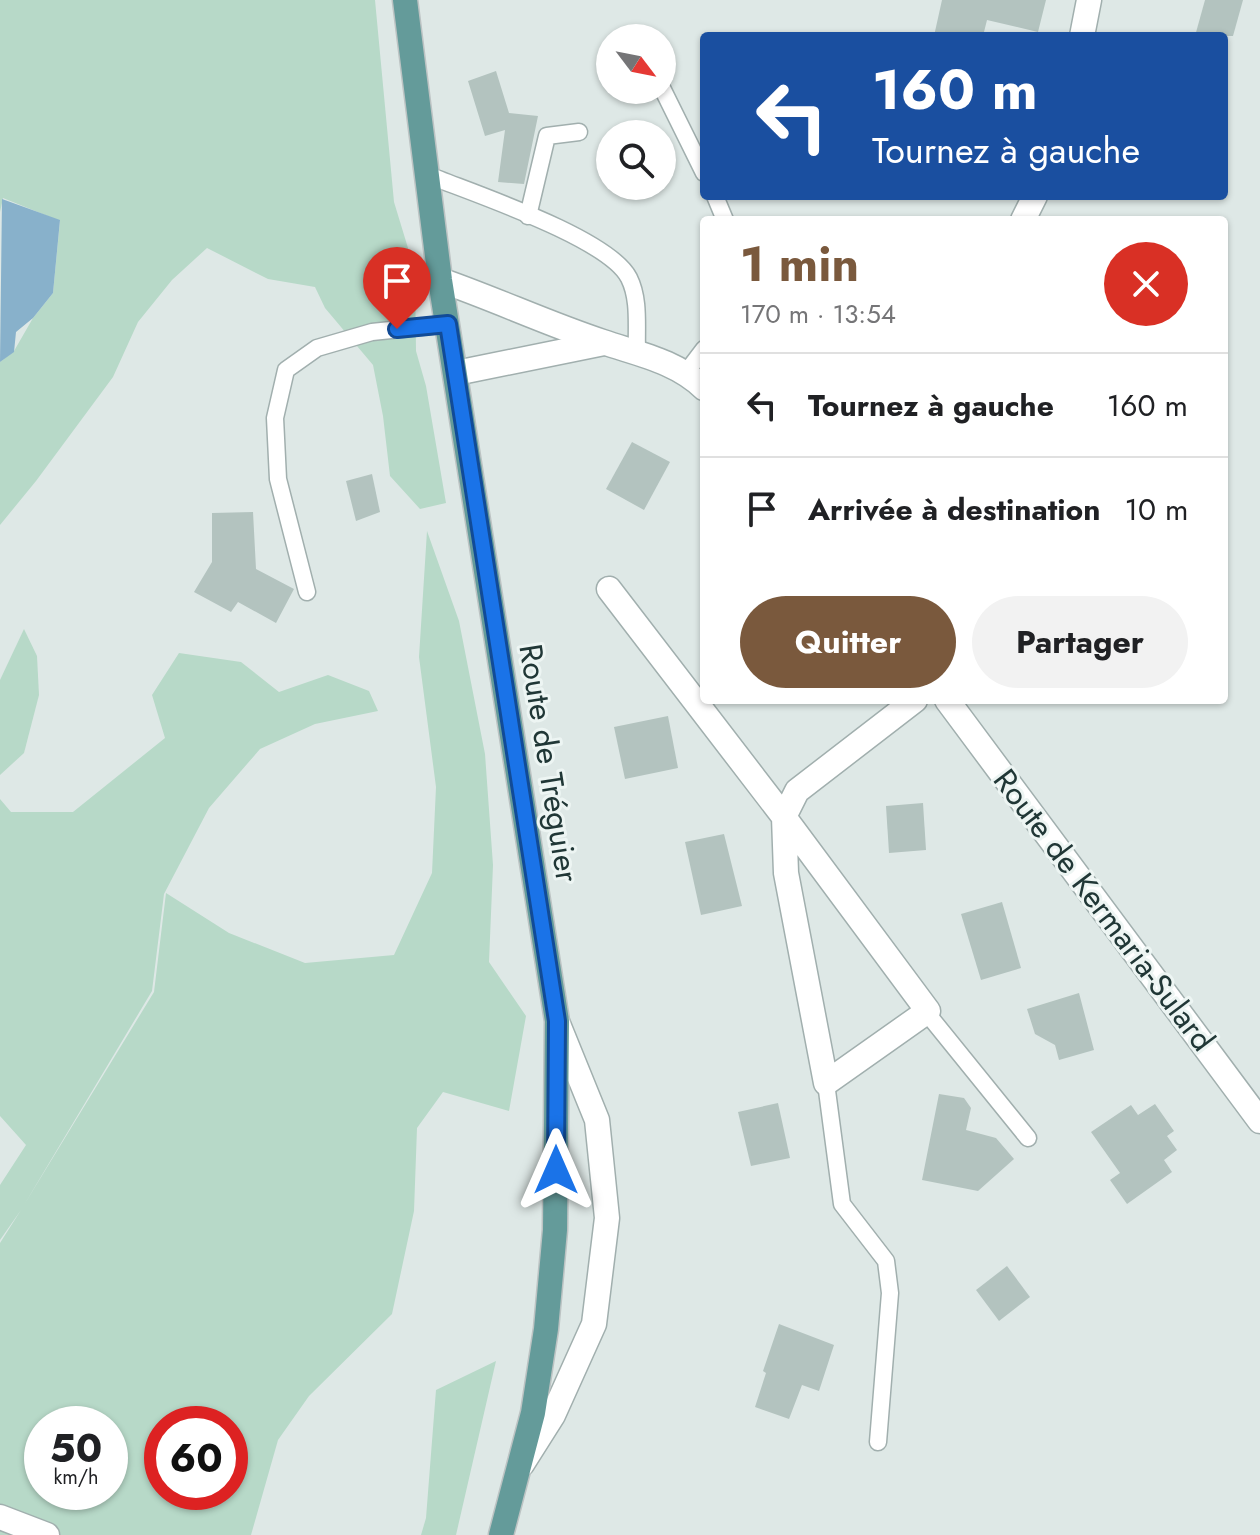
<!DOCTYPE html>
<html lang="fr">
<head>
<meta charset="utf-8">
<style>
  :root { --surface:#fff; --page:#f2f2f2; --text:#202124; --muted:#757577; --line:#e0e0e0; --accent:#7a593d }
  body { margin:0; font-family:Jost,sans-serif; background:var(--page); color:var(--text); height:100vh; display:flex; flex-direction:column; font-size:30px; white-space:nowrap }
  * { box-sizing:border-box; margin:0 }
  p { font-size:26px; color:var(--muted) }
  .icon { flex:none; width:44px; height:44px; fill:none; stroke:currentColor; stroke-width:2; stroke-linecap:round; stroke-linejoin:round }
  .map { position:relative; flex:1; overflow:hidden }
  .side { position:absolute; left:700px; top:216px; width:528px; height:488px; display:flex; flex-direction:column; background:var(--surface); border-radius:8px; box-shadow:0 2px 6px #0004 }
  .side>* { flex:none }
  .top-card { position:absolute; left:700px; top:32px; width:528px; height:168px; border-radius:8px; box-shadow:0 2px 6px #0004; background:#1a4fa0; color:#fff; overflow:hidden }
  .needle { width:52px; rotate:122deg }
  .buttons { position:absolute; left:596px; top:24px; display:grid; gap:16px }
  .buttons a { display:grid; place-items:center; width:80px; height:80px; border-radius:50%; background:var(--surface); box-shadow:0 2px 6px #0004; font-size:40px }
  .speed { position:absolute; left:24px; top:1406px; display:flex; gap:16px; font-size:40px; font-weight:700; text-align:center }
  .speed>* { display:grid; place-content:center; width:104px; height:104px; border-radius:50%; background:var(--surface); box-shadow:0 2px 6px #0004; line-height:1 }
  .speed small { font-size:20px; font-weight:400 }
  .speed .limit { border:12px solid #d22; background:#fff; color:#111 }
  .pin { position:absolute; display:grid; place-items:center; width:68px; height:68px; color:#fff; margin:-82px -34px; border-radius:50% 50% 50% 0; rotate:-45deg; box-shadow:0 0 8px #0007 }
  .pin .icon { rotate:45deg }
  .me { position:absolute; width:88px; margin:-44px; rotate:0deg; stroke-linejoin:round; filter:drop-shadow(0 0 6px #0008) }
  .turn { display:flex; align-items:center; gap:28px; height:168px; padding:0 40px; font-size:36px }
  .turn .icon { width:104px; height:104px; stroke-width:2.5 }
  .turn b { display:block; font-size:56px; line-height:68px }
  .round { display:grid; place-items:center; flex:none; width:84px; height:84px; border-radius:42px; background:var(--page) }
  .overview { display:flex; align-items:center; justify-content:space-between; height:136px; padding:0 40px }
  h1 { font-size:48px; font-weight:700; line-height:60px; color:var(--accent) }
  .action { display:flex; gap:16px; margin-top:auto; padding:16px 40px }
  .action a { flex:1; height:92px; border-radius:48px; background:var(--accent); color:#fff; font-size:32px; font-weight:700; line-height:92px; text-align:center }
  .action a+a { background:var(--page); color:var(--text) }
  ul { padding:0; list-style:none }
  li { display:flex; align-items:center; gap:24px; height:104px; padding:0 40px; border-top:2px solid var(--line) }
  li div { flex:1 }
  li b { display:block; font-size:30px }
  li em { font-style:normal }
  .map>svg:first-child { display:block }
  .green { fill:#b7d9c8; fill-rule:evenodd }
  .water { fill:#88b1cb }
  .building { fill:#b3c3bf }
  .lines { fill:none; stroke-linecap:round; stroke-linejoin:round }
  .service-casing { stroke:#a1afae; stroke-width:19 }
  .minor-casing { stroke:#a1afae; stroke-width:27 }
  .tertiary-casing { stroke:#a1afae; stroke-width:27 }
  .primary-casing { stroke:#bcc3c3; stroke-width:27 }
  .service { stroke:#fff; stroke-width:16 }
  .minor { stroke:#fff; stroke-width:24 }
  .tertiary { stroke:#fff; stroke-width:24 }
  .primary { stroke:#649b9a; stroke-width:24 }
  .route-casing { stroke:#114b97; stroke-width:20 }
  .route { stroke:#1a73e8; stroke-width:14 }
  .labels { text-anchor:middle; stroke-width:6; stroke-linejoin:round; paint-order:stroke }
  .street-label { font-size:32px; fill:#203736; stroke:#edf5f3 }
</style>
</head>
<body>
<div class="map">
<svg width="1260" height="1535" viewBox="0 0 1260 1535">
  <rect width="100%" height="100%" fill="#dee8e6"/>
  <g class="green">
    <path d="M 0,0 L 375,0 L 394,202 L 415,271 L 416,351 L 426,386 L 446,503 L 420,509 L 390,476 L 383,416 L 373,365 L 325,308 L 315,287 L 268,279 L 207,248 L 172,280 L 138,322 L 113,377 L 36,481 L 0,525 L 0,362 L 14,351 L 33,318 L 53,293 L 60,221 L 3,198 L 0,212 Z"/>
    <path d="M 427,531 L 459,621 L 485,754 L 493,865 L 489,962 L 526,1016 L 509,1111 L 443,1092 L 417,1128 L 414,1211 L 392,1314 L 309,1396 L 278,1440 L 251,1535 L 0,1535 L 0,1243 L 21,1210 L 0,1240 L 0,1185 L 26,1145 L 0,1116 L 0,799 L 11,812 L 73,812 L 165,738 L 152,695 L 179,653 L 241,662 L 279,692 L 328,675 L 369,691 L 378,711 L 315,724 L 260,749 L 209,808 L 164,894 L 152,991 L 24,1205 L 154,992 L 166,893 L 229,933 L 305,963 L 394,955 L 432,873 L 436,787 L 419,657 ZM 42,1424 L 110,1424 L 110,1492 L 42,1492 ZM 162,1424 L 230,1424 L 230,1492 L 162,1492 Z"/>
    <path d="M 24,629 L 37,656 L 39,695 L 24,753 L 0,775 L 0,680 Z"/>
    <path d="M 496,1361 L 456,1535 L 421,1535 L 426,1518 L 436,1390 Z"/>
  </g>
  <path class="water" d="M 2,199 L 60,220 L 53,293 L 33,318 L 16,332 L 14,352 L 0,362 Z"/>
  <g class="building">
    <path d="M 942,0 L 1046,0 L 1038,32 L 987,20 L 983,36 L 934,36 Z"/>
    <path d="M 1205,0 L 1243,0 L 1233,36 L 1195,36 Z"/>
    <path d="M 496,71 L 509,113 L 538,116 L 524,184 L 498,182 L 505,130 L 485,136 L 468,81 Z"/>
    <path d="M 632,442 L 670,462 L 644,510 L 606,489 Z"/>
    <path d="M 372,474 L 380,512 L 356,521 L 346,481 Z"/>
    <path d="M 253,512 L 256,569 L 294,589 L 276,623 L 238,602 L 231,612 L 194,592 L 212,562 L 212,513 Z"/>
    <path d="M 668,716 L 678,768 L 625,779 L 614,727 Z"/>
    <path d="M 923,803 L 926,850 L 889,853 L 886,806 Z"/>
    <path d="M 724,834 L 742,906 L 701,915 L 685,842 Z"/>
    <path d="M 1002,902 L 1021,968 L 981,980 L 961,914 Z"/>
    <path d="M 1079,993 L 1094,1050 L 1059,1060 L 1055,1045 L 1035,1034 L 1027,1009 Z"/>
    <path d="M 939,1094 L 964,1098 L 971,1108 L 966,1130 L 996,1138 L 1014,1159 L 978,1191 L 922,1180 Z"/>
    <path d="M 778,1103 L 790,1158 L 751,1166 L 738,1112 Z"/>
    <path d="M 1155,1104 L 1174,1131 L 1167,1136 L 1177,1150 L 1164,1160 L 1172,1172 L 1127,1204 L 1110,1180 L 1120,1173 L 1091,1132 L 1131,1105 L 1138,1115 Z"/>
    <path d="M 1007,1266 L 1030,1297 L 999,1321 L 976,1290 Z"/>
    <path d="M 779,1324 L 834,1345 L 819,1391 L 802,1385 L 789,1419 L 755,1407 L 766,1373 L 763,1371 Z"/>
  </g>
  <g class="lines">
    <defs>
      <g id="service">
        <path d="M 662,88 L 704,173"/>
        <path d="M 428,175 C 472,193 609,238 629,278 C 640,300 636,327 637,351"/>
        <path d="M 715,196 L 725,220"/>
        <path d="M 528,216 L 547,136 L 579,132"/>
        <path d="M 685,374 L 704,349"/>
        <path d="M 307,592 L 278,479 L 275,418 L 286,370 L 317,348 L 372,332 L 448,324"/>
        <path d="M 926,1012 L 1028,1138"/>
        <path d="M 826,1083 L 842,1204 L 886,1261 L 890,1293 L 878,1442"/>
      </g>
      <g id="minor">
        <path d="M 1082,36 L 1089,0"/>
        <path d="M 1023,220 L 1035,196"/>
        <path d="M 609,589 L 784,817 L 928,1011 L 826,1083 L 786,873 L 784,817 L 797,791 L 915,700"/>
        <path d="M 522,1464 L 553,1415 L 594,1324 L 607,1218 L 597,1120 L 558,1024"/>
        <path d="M 0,1517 L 47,1535"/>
      </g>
      <g id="tertiary">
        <path d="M 440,280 C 495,299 548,324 603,342 C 638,354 676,361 704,388"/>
        <path d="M 456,373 L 604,343"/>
        <path d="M 947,700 L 1260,1121"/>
      </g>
      <path id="primary" d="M 405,0 L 440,280 L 557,1021 L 555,1230 L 546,1329 L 533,1413 L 501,1535"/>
    </defs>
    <use href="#service" class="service-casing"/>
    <use href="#minor" class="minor-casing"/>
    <use href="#tertiary" class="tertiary-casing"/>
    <use href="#primary" class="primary-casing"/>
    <use href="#service" class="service"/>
    <use href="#minor" class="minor"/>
    <use href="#tertiary" class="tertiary"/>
    <use href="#primary" class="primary"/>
  </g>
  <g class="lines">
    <defs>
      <path id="route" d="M 397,329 L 448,324 L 557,1021 L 556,1170"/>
    </defs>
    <use href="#route" class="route-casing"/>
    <use href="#route" class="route"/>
  </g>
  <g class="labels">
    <g class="street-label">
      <text transform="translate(549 763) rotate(81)" y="11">Route de Tréguier</text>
      <text transform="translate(1104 910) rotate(53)" y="11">Route de Kermaria-Sulard</text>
    </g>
  </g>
</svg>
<div class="buttons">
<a><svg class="needle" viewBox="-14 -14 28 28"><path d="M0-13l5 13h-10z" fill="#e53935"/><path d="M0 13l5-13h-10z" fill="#757577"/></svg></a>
<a><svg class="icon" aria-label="search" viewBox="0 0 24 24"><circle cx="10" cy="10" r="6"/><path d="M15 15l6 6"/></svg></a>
</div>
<div class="speed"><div>50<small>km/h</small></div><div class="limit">60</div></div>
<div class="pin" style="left:397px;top:329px;background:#d93025"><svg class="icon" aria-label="arrive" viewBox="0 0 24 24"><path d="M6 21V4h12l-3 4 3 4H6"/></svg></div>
<svg class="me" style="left:556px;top:1170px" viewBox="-20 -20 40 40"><path d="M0-17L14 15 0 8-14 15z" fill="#1a73e8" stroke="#fff" stroke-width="4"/></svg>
<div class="top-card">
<div class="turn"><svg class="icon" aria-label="left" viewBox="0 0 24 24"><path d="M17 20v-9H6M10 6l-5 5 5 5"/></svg><div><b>160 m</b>Tournez à gauche</div></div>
</div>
<section class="side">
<div class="overview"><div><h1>1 min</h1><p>170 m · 13:54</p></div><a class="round" style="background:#d93025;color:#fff"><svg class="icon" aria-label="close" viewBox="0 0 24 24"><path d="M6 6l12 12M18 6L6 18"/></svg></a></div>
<ul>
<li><svg class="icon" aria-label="left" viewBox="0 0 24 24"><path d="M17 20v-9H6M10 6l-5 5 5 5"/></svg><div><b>Tournez à gauche</b></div><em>160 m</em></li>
<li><svg class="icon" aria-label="arrive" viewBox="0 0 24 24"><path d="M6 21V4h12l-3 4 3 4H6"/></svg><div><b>Arrivée à destination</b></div><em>10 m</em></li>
</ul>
<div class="action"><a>Quitter</a><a>Partager</a></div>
</section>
</div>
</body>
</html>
